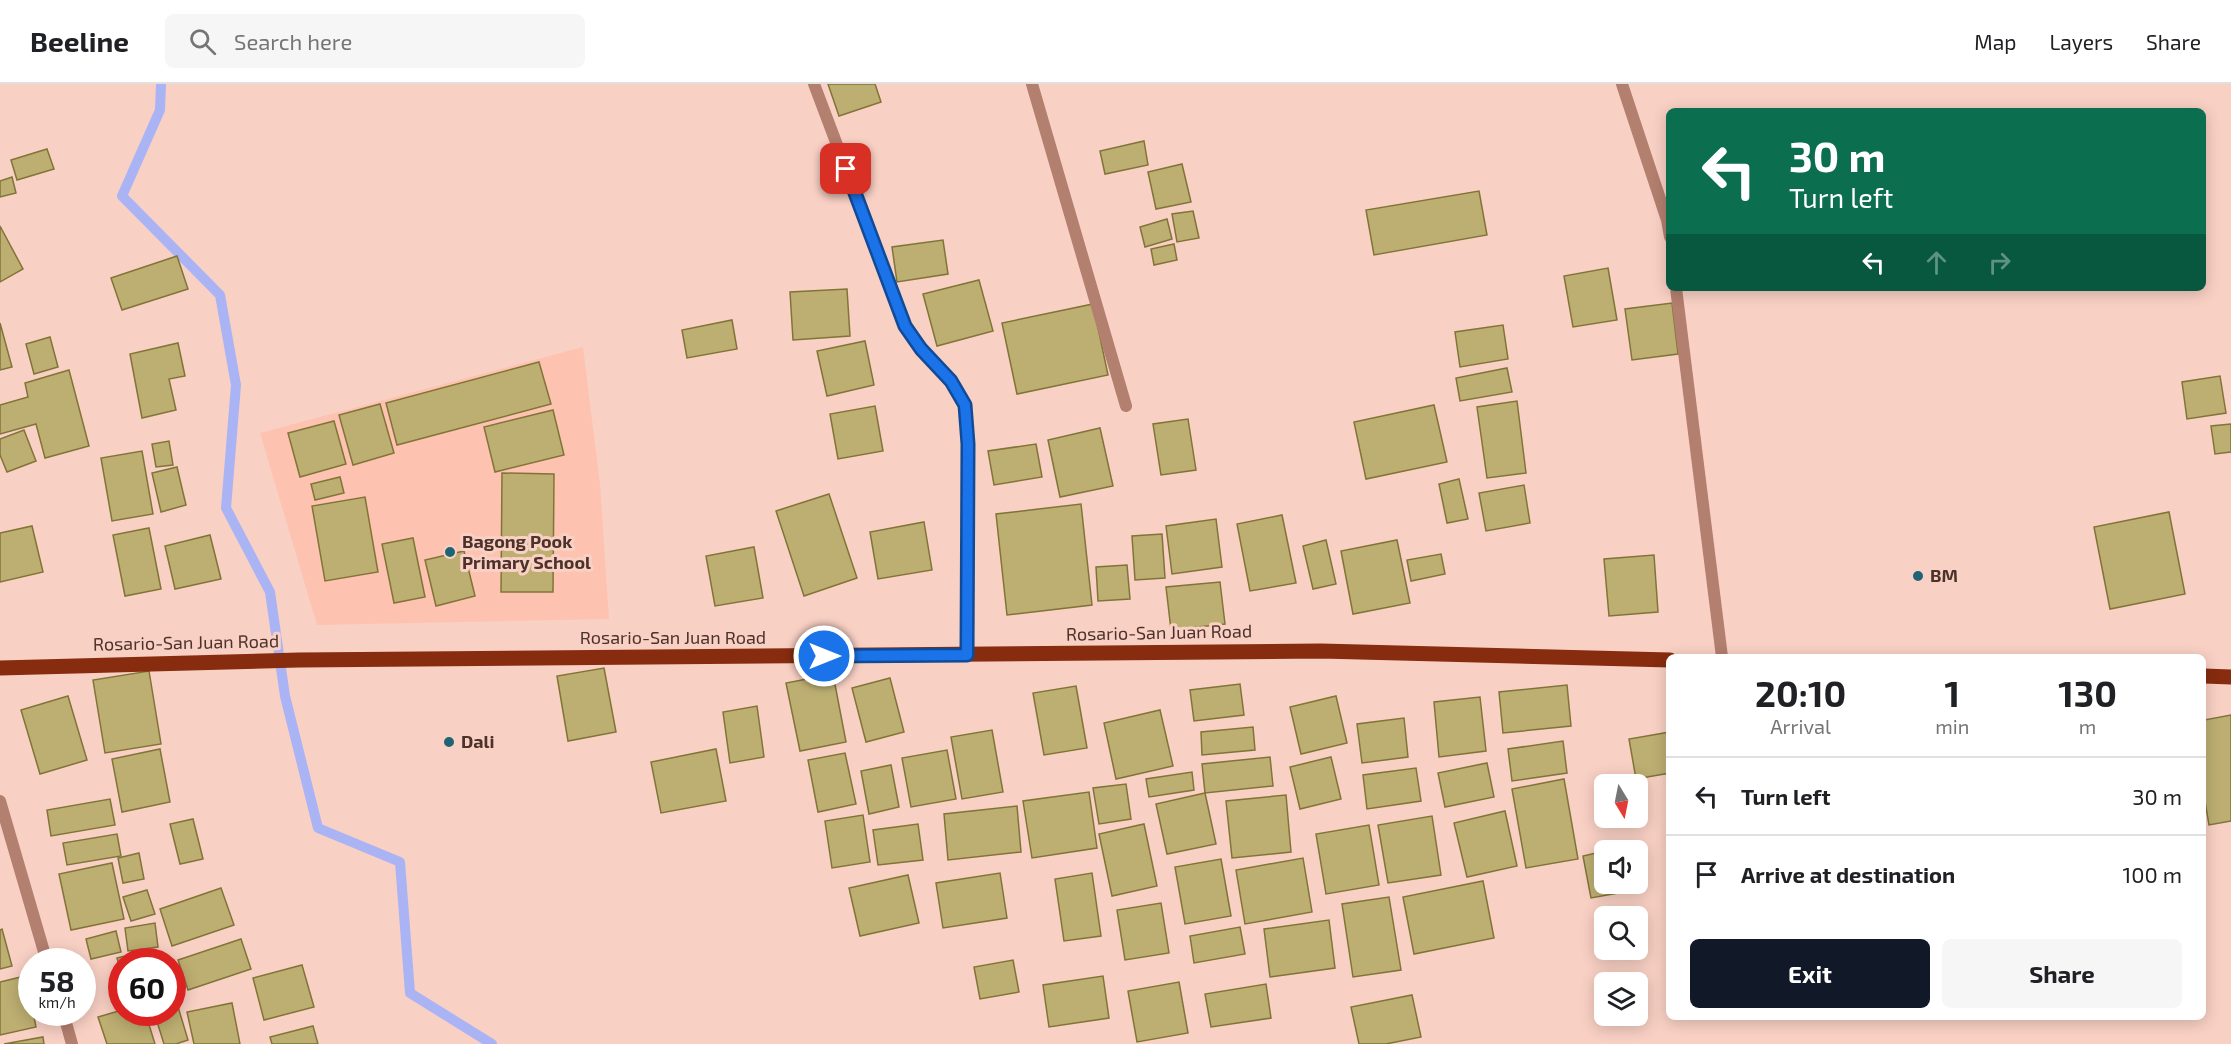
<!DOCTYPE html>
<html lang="en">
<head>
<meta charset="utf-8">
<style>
  :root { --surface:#fff; --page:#f6f6f6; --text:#202124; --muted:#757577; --line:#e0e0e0; --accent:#111827 }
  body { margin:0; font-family:"Exo 2",sans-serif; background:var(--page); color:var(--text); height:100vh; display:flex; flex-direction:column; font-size:22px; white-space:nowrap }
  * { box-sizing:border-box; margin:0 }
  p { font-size:20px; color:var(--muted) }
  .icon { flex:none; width:33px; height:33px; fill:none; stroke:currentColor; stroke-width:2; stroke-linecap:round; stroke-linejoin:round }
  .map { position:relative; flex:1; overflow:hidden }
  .sheet { position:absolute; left:1666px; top:570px; width:540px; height:366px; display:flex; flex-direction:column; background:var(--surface); border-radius:9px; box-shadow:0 3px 15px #0003 }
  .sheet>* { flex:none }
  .hud { position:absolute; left:1666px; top:24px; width:540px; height:183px; border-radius:9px; box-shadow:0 3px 15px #0003; background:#0b6e4f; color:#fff; overflow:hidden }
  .needle { width:39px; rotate:170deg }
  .tools { position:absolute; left:1594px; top:690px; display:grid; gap:12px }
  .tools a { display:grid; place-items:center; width:54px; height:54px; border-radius:9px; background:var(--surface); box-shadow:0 3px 15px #0003; font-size:30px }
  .speed { position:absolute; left:18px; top:864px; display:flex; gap:12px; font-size:30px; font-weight:700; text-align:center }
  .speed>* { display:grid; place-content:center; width:78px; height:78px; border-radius:50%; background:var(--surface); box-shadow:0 3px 15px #0003; line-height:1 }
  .speed small { font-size:15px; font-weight:400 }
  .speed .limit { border:9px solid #d22; background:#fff; color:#111 }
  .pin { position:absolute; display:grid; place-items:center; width:51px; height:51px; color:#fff; margin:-26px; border-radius:12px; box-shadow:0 3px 9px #0006 }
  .me { position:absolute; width:66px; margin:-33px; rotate:90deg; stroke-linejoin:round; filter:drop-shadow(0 0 4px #0008) }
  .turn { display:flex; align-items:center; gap:21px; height:126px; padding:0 24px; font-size:27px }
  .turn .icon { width:78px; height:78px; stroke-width:2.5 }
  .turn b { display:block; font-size:42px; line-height:51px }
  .lanes { display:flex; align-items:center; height:57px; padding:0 24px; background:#0003; justify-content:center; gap:30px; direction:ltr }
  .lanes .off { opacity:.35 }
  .eta { display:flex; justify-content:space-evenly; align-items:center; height:102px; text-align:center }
  .eta b { font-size:36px; font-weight:700; line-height:42px }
  .button { display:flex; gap:12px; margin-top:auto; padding:12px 24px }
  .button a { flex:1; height:69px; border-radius:9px; background:var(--accent); color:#fff; font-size:24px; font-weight:700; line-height:69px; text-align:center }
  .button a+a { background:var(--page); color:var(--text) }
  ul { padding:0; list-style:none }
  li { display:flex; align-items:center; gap:18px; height:78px; padding:0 24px; border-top:2px solid var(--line) }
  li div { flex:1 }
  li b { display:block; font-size:22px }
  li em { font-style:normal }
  header { display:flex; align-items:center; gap:36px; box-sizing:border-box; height:84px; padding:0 30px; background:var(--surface); border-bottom:2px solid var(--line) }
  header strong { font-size:28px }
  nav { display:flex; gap:33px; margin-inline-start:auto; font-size:21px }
  .search { width:420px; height:54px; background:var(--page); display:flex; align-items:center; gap:15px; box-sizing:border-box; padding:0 21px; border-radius:9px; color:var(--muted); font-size:22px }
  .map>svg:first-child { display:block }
  .built { fill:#fec2b0 }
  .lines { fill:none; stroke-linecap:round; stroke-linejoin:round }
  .stream { stroke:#aab4f4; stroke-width:10 }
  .building { fill:#bdaf72; stroke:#827438; stroke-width:1.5 }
  .street { stroke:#b37f6f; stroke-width:12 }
  .primary { stroke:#872c0e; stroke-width:15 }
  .route-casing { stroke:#114b97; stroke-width:15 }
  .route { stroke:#1a73e8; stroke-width:10 }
  .poi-dot { fill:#1f6475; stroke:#f9d0c4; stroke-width:2 }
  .labels { text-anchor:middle; stroke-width:6; stroke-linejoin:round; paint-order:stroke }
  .poi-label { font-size:18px; font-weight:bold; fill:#4d322b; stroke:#f9d0c4; text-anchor:start }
  .street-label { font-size:18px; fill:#4d322b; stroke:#f9d0c4 }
</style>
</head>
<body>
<header>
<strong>Beeline</strong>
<div class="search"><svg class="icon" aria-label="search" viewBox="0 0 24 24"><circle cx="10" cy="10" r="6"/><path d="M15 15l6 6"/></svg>Search here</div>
<nav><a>Map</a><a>Layers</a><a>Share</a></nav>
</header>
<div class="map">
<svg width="2231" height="960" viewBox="0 0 2231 960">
  <rect width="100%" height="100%" fill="#f9d0c4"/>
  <path class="built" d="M 583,263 L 600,400 L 609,535 L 317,541 L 260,349 Z"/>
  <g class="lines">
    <path class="stream" d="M 161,0 L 160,26 L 122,112 L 220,211 L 236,301 L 226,424 L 270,508 L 285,612 L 318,744 L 400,778 L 410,909 L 492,960"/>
  </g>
  <g class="building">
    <path d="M 828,0 L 875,0 L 881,18 L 839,32 Z"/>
    <path d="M 1144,57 L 1148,81 L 1105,90 L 1100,67 Z"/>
    <path d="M 47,65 L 54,85 L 17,96 L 11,76 Z"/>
    <path d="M 1182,80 L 1191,118 L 1156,125 L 1148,88 Z"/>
    <path d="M 12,93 L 16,109 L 0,113 L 0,97 Z"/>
    <path d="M 1479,107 L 1487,151 L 1374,171 L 1366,126 Z"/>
    <path d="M 1193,127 L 1199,154 L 1177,158 L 1172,130 Z"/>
    <path d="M 1167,135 L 1172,155 L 1145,163 L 1140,143 Z"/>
    <path d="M 0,142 L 23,185 L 0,198 Z"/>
    <path d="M 943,156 L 948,190 L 897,198 L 892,163 Z"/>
    <path d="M 1174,160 L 1177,176 L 1154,181 L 1151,165 Z"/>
    <path d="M 177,172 L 188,205 L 122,226 L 111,194 Z"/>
    <path d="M 1608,184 L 1617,236 L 1573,243 L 1564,192 Z"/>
    <path d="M 979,196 L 993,247 L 937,262 L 923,210 Z"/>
    <path d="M 847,205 L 850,252 L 793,256 L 790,208 Z"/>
    <path d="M 1672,219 L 1678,270 L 1632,276 L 1625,225 Z"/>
    <path d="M 1093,220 L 1108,291 L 1017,310 L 1002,239 Z"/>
    <path d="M 732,236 L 737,265 L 687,274 L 682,246 Z"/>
    <path d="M 0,239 L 12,283 L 0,286 Z"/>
    <path d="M 1503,241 L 1508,275 L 1460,283 L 1455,248 Z"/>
    <path d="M 50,253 L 58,283 L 34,290 L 26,260 Z"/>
    <path d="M 865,257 L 874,301 L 827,312 L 817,267 Z"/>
    <path d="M 178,259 L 185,292 L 169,295 L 176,326 L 142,334 L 130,270 Z"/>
    <path d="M 539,278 L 551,320 L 397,361 L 386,319 Z"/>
    <path d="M 1507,284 L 1512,308 L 1460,317 L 1456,294 Z"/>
    <path d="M 69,286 L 89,362 L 45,374 L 36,340 L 0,350 L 0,321 L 28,313 L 25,299 Z"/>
    <path d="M 2220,292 L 2226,329 L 2187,335 L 2182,298 Z"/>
    <path d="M 1517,317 L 1526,389 L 1487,394 L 1477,323 Z"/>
    <path d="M 380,320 L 394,369 L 353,381 L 339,331 Z"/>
    <path d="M 1434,321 L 1447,378 L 1366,395 L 1354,338 Z"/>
    <path d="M 875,322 L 883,367 L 838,375 L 830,330 Z"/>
    <path d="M 553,326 L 564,371 L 495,388 L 484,343 Z"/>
    <path d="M 1188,335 L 1196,386 L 1161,391 L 1153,340 Z"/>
    <path d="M 334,337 L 346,380 L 300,393 L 288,349 Z"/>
    <path d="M 2231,340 L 2231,368 L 2215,370 L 2211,342 Z"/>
    <path d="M 1100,344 L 1113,402 L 1060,413 L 1048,356 Z"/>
    <path d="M 24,346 L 36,377 L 7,388 L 0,371 L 0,355 Z"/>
    <path d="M 169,357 L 173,381 L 156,383 L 152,360 Z"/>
    <path d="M 1036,360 L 1042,393 L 994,401 L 988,367 Z"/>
    <path d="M 142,367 L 153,430 L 112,437 L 101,374 Z"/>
    <path d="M 177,383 L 186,421 L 161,428 L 152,389 Z"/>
    <path d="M 502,389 L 554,390 L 553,508 L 501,508 Z"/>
    <path d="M 340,393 L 344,409 L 315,416 L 311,400 Z"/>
    <path d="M 1459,395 L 1468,435 L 1447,439 L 1439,400 Z"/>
    <path d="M 1524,401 L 1530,439 L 1486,447 L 1479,409 Z"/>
    <path d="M 829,410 L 857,494 L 804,512 L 776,427 Z"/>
    <path d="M 365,413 L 378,488 L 325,497 L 312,422 Z"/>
    <path d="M 1081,420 L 1092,521 L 1007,531 L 996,430 Z"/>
    <path d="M 2169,428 L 2185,510 L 2110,525 L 2094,443 Z"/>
    <path d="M 1282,431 L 1296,499 L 1250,507 L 1237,440 Z"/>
    <path d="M 1216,435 L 1222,483 L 1172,490 L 1166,442 Z"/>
    <path d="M 924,438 L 932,486 L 878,495 L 870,448 Z"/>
    <path d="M 32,442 L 43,488 L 0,498 L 0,449 Z"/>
    <path d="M 149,444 L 161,505 L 125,512 L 113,451 Z"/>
    <path d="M 1162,450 L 1165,494 L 1135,496 L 1132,452 Z"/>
    <path d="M 210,451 L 221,495 L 175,505 L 165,462 Z"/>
    <path d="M 413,454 L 425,513 L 394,519 L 382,460 Z"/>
    <path d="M 1326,456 L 1336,500 L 1313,505 L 1303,462 Z"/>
    <path d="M 1397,456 L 1410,519 L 1353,530 L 1341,467 Z"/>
    <path d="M 754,463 L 763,514 L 715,522 L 706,472 Z"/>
    <path d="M 464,467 L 475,512 L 436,522 L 425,476 Z"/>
    <path d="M 1441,470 L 1445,490 L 1411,497 L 1407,476 Z"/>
    <path d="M 1654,471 L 1658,528 L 1609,532 L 1604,475 Z"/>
    <path d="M 1127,481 L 1130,515 L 1098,517 L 1096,483 Z"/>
    <path d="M 1220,498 L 1225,540 L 1171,546 L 1166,503 Z"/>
    <path d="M 604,584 L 616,648 L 568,657 L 557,592 Z"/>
    <path d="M 149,587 L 161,660 L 105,669 L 93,596 Z"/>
    <path d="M 833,590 L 846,658 L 800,667 L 786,599 Z"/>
    <path d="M 890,594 L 904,648 L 866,658 L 852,604 Z"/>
    <path d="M 1240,600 L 1244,631 L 1194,637 L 1190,606 Z"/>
    <path d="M 1567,601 L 1571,642 L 1503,649 L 1499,608 Z"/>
    <path d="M 1076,602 L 1087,664 L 1044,671 L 1033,609 Z"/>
    <path d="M 68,612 L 87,676 L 40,690 L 21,626 Z"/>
    <path d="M 1336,612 L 1347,659 L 1301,670 L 1290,623 Z"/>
    <path d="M 1480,613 L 1486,667 L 1439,673 L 1434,618 Z"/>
    <path d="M 757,622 L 764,673 L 730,679 L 723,628 Z"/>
    <path d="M 1160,626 L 1173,682 L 1116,695 L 1104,639 Z"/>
    <path d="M 2231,631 L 2231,737 L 2209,741 L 2204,712 L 2204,636 Z"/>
    <path d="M 1404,634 L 1408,673 L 1362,679 L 1357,640 Z"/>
    <path d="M 1253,643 L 1255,666 L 1202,671 L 1201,648 Z"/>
    <path d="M 992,646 L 1003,708 L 962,715 L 951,653 Z"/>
    <path d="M 1670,648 L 1670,689 L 1636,695 L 1629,655 Z"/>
    <path d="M 1563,657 L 1567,689 L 1512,697 L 1508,665 Z"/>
    <path d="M 160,665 L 170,718 L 122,728 L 112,675 Z"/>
    <path d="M 716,665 L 726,717 L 661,729 L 651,678 Z"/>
    <path d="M 947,666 L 956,715 L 911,723 L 902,674 Z"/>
    <path d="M 845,669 L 856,720 L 818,728 L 808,676 Z"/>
    <path d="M 1270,673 L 1273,702 L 1205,709 L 1202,680 Z"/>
    <path d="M 1331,673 L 1341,715 L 1300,725 L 1290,683 Z"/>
    <path d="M 1487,679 L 1494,713 L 1445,723 L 1438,689 Z"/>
    <path d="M 891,681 L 899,723 L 869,730 L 861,687 Z"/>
    <path d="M 1416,684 L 1421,717 L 1367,725 L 1363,691 Z"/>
    <path d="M 1192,688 L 1194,706 L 1149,713 L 1146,695 Z"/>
    <path d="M 1564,695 L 1578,775 L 1526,784 L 1512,705 Z"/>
    <path d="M 1126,700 L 1131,735 L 1099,740 L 1093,704 Z"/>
    <path d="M 1089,708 L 1097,764 L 1032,774 L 1023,717 Z"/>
    <path d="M 1205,709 L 1216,760 L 1167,770 L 1156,720 Z"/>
    <path d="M 1286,711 L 1291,768 L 1232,774 L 1226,717 Z"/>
    <path d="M 110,715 L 115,741 L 51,752 L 47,726 Z"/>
    <path d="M 1017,722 L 1021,768 L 948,776 L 944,730 Z"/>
    <path d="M 1505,727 L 1517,782 L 1467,793 L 1454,739 Z"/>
    <path d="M 863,731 L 870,778 L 832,784 L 825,737 Z"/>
    <path d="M 1432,732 L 1441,791 L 1388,799 L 1378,741 Z"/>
    <path d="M 193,735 L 203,775 L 180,780 L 170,740 Z"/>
    <path d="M 918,740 L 923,776 L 878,781 L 873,746 Z"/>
    <path d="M 1144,740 L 1157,802 L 1112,812 L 1099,750 Z"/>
    <path d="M 1369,741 L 1379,801 L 1326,810 L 1316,750 Z"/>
    <path d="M 117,750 L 121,772 L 67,781 L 63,759 Z"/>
    <path d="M 1605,767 L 1605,800 L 1628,800 L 1630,807 L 1591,814 L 1583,772 Z"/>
    <path d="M 139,769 L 144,795 L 123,799 L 118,774 Z"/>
    <path d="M 1303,774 L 1312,828 L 1245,840 L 1236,786 Z"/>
    <path d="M 1221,775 L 1231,832 L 1185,840 L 1175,783 Z"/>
    <path d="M 112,779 L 124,835 L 71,846 L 59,790 Z"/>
    <path d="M 1000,789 L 1007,834 L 943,844 L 936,799 Z"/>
    <path d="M 1092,789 L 1101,852 L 1064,857 L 1055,795 Z"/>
    <path d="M 908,791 L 919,839 L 860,852 L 849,804 Z"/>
    <path d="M 1483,797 L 1494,854 L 1414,870 L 1403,813 Z"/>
    <path d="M 221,804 L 234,841 L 172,862 L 160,825 Z"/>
    <path d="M 147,806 L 155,830 L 131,837 L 123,813 Z"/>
    <path d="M 1389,813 L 1401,886 L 1353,893 L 1342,820 Z"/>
    <path d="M 1161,819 L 1169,869 L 1125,876 L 1117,826 Z"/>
    <path d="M 1329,836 L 1335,884 L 1270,893 L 1264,845 Z"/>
    <path d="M 155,839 L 158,863 L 128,867 L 125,844 Z"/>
    <path d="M 1240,843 L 1245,870 L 1194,879 L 1190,852 Z"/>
    <path d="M 2,845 L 12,882 L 0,885 L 0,846 Z"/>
    <path d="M 116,847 L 121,868 L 91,875 L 86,855 Z"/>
    <path d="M 241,855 L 251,885 L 188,906 L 178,876 Z"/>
    <path d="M 145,867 L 148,878 L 122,878 L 122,892 L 117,874 Z"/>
    <path d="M 1013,876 L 1019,908 L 980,915 L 974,883 Z"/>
    <path d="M 302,881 L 314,923 L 264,936 L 253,894 Z"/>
    <path d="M 25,892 L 32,928 L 33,928 L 36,943 L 0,951 L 0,898 Z"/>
    <path d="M 1103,892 L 1109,934 L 1049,943 L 1043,901 Z"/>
    <path d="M 1179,898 L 1188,949 L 1137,958 L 1128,907 Z"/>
    <path d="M 1266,900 L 1271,934 L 1211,943 L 1205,910 Z"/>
    <path d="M 1412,911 L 1421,953 L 1386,960 L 1359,960 L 1351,923 Z"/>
    <path d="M 176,916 L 188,956 L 176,960 L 164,960 L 154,928 L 172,928 L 172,917 Z"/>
    <path d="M 232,919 L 240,960 L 194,960 L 187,928 Z"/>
    <path d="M 122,926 L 122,928 L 145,928 L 155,960 L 107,960 L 98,933 Z"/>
    <path d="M 313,942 L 318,960 L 272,960 L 270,953 Z"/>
    <path d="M 43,953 L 44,960 L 4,960 Z"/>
  </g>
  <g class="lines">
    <g class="street">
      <path d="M 814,0 L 905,241 L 921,265 L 951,297 L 965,321 L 968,359 L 967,571"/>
      <path d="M 1032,0 L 1126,322"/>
      <path d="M 1622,0 L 1667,136 L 1670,153"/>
      <path d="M 1676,204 L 1722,573"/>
      <path d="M 0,717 L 47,878"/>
      <path d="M 63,928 L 72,960"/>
    </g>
    <g class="primary">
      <path d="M 0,584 L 299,576 L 1321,567 L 1670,576"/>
      <path d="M 2204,592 L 2231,593"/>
    </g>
  </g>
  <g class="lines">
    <defs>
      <path id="route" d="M 824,572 L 967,571 L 968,360 L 965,321 L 951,297 L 921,265 L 905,242 L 846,85"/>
    </defs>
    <use href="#route" class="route-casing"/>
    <use href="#route" class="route"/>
  </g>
  <g class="poi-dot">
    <circle cx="450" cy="468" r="6"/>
    <circle cx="1918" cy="492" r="6"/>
    <circle cx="449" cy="658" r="6"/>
  </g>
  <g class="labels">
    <g class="poi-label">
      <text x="462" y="464">Bagong Pook<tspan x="462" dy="21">Primary School</tspan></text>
      <text x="1930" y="498">BM</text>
      <text x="461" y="664">Dali</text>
    </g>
    <g class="street-label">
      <text transform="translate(1159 549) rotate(-1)" y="6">Rosario-San Juan Road</text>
      <text x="673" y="560">Rosario-San Juan Road</text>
      <text transform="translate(186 559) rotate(-1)" y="6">Rosario-San Juan Road</text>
    </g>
  </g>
</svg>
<div class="tools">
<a><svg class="needle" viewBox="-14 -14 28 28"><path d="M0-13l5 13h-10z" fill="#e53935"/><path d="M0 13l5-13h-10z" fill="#757577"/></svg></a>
<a><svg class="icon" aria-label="sound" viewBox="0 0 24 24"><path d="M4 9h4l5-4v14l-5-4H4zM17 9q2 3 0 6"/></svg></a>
<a><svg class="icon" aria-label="search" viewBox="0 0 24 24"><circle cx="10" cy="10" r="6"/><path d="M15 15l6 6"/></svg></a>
<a><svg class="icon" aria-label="layers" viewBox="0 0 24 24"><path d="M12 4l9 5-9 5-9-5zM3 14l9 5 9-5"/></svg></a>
</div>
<div class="speed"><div>58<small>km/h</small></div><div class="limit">60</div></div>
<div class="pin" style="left:846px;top:85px;background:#d93025"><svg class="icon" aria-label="arrive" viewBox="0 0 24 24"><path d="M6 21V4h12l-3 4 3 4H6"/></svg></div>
<svg class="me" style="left:824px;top:572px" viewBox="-20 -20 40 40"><circle r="17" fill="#1a73e8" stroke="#fff" stroke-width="3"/><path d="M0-11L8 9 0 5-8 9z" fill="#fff"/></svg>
<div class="hud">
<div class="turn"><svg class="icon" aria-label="left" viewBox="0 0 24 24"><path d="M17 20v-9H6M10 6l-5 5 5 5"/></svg><div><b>30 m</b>Turn left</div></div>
<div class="lanes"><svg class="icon" aria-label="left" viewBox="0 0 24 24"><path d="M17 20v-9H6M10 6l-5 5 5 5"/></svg><svg class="icon off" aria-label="ahead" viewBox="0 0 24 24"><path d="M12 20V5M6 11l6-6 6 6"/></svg><svg class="icon off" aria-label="right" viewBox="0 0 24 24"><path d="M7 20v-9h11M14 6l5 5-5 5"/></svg></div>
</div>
<section class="sheet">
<div class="eta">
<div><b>20:10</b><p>Arrival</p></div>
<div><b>1</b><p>min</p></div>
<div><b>130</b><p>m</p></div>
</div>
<ul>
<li><svg class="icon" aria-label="left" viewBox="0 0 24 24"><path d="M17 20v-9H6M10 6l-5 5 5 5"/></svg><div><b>Turn left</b></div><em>30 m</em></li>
<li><svg class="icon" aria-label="arrive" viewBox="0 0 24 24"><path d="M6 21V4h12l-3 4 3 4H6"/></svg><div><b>Arrive at destination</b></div><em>100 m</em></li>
</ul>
<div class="button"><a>Exit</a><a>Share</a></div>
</section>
</div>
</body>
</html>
